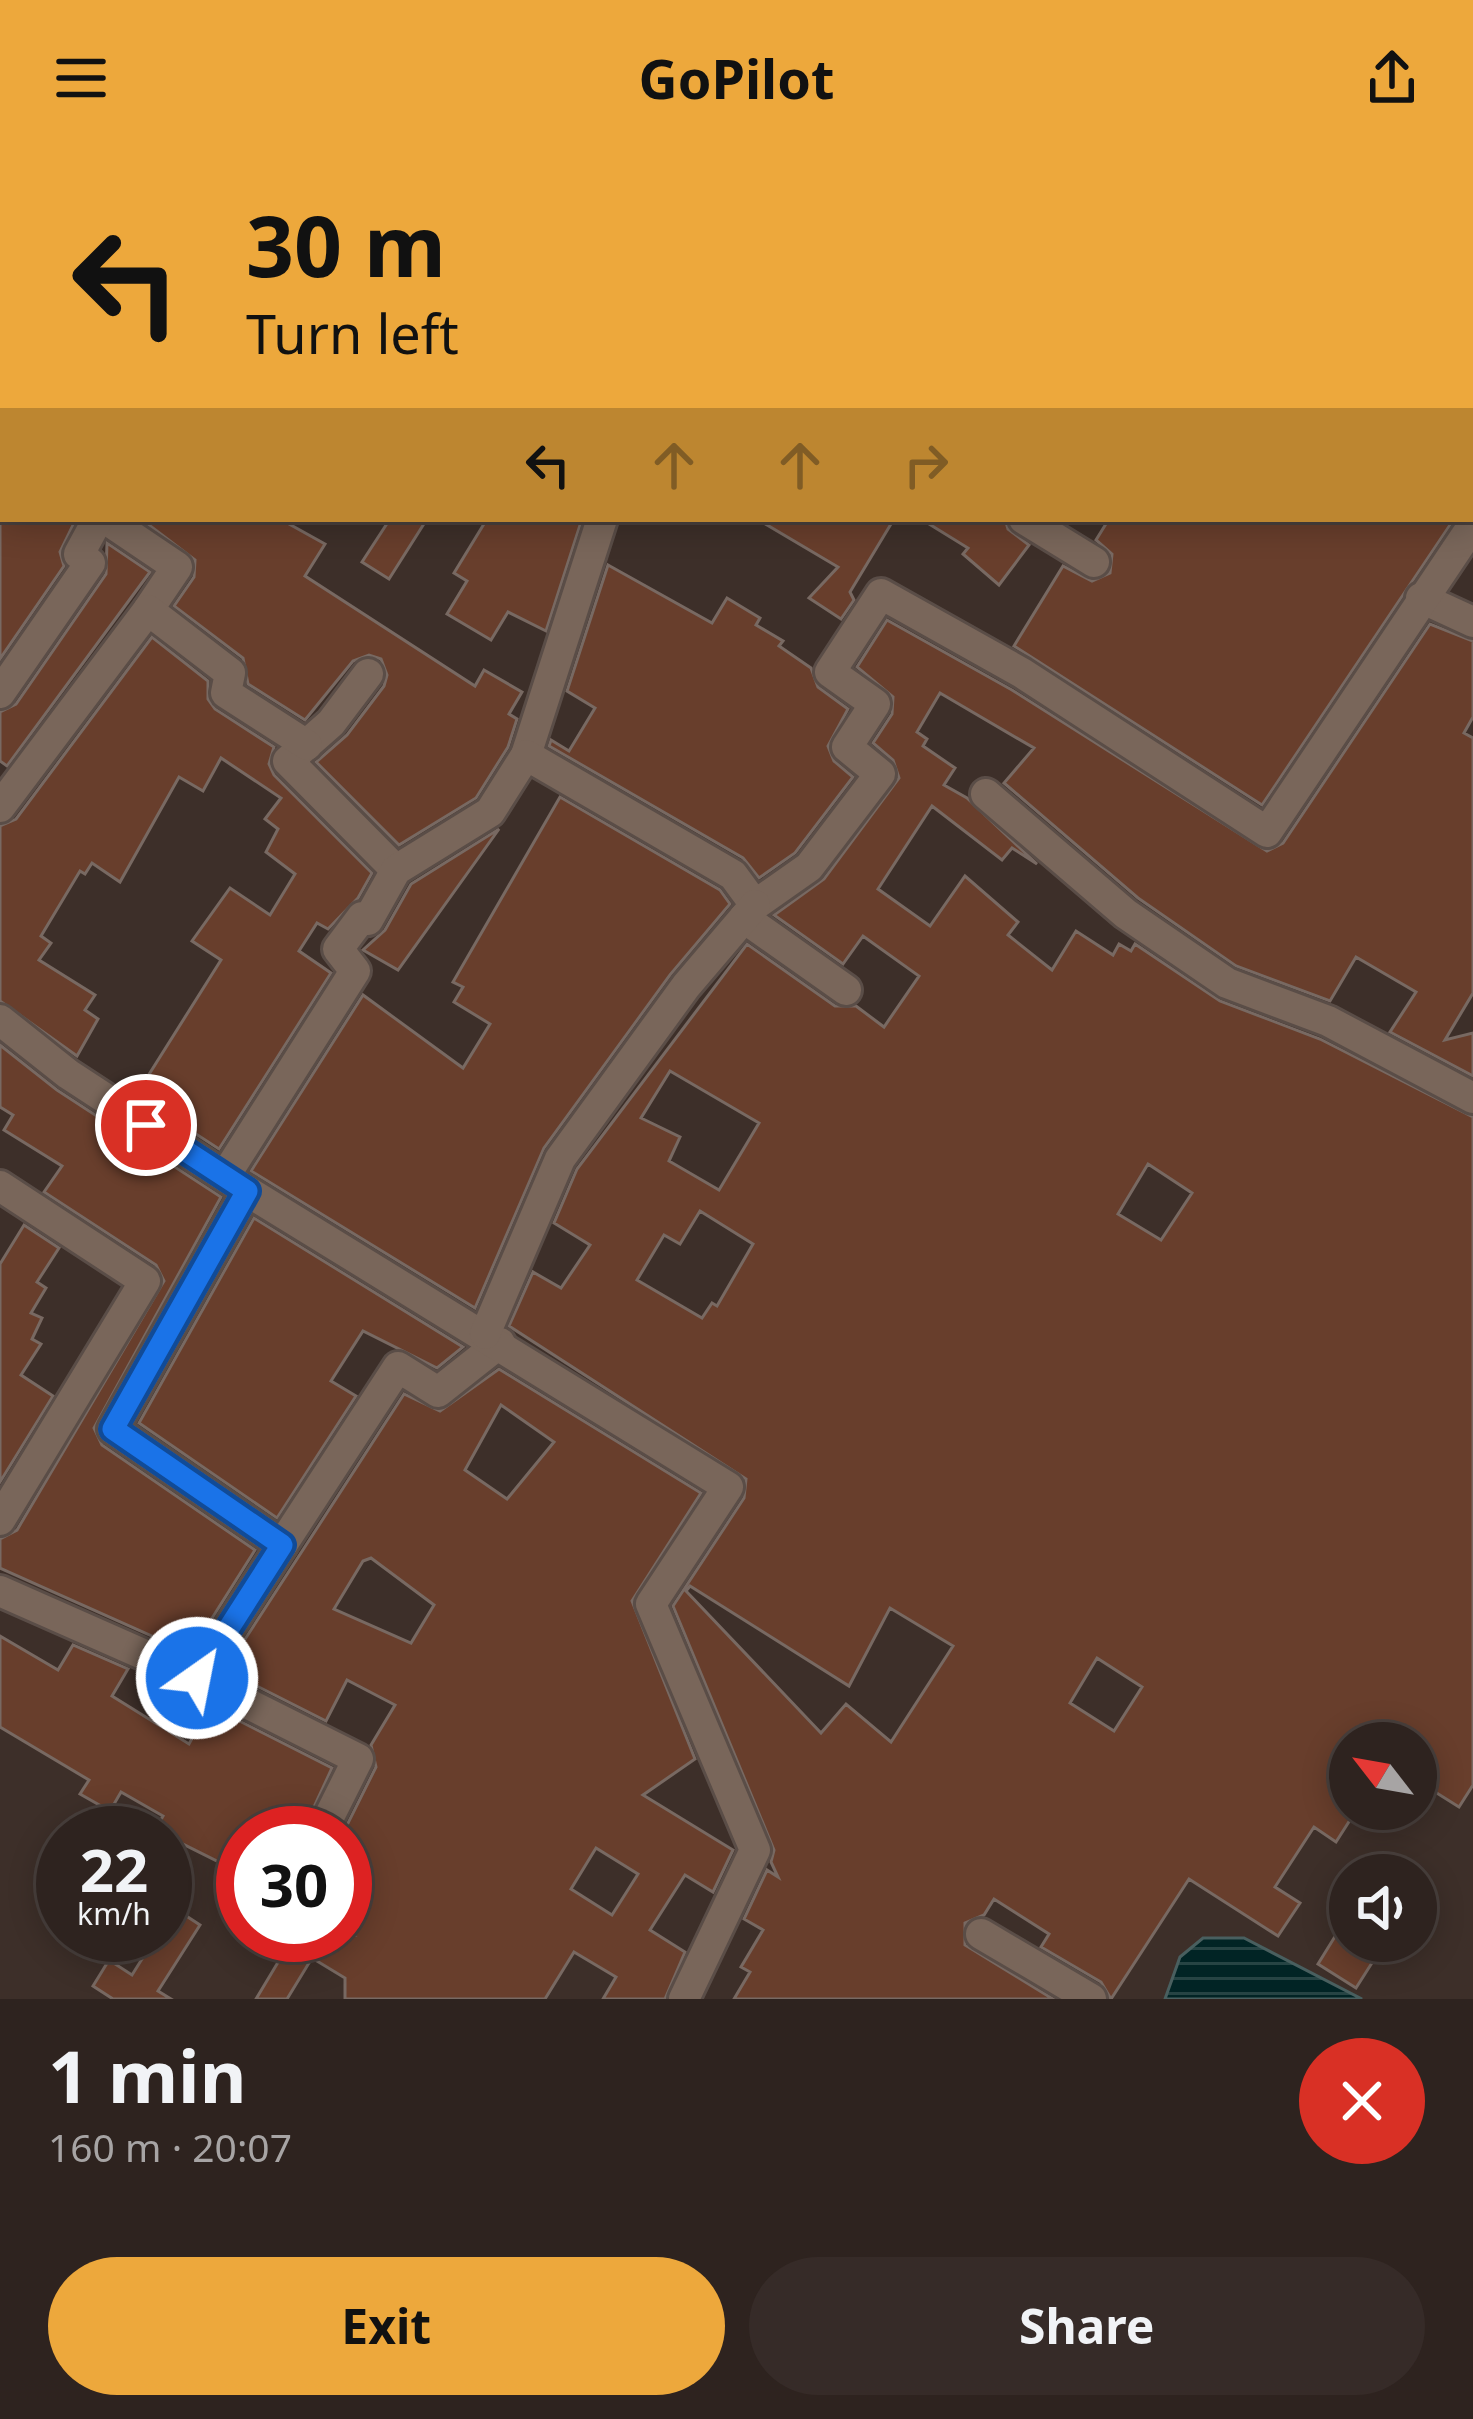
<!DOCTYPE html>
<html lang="en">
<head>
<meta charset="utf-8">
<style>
  :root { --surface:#2e231f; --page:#362b28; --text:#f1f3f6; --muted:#a7a4a4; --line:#49403d; --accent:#eda83c }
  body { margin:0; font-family:"Noto Sans",sans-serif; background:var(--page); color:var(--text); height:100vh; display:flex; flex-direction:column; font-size:45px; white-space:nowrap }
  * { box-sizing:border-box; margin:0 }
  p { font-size:39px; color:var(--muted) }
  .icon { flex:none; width:66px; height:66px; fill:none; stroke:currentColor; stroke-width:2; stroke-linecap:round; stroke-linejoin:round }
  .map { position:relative; height:1843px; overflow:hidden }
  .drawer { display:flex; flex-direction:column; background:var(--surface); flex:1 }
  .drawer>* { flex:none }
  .hud { position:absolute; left:0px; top:0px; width:1473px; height:366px; box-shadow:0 6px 30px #0003,0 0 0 3px var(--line); background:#eda83c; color:#111; overflow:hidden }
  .needle { width:78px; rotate:301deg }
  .buttons { position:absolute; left:1329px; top:1566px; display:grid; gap:24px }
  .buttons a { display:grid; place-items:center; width:108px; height:108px; border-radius:50%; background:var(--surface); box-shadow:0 6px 30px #0003,0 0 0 3px var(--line); font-size:60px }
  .speed { position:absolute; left:36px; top:1650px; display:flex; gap:24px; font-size:60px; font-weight:700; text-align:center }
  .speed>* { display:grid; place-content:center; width:156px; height:156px; border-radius:50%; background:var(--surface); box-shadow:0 6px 30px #0003,0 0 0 3px var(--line); line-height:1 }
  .speed small { font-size:30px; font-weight:400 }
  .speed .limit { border:18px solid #d22; background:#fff; color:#111 }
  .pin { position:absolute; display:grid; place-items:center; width:102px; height:102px; color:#fff; margin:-51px; border:6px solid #fff; border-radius:50%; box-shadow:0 3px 12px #0007 }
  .me { position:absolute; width:132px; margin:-66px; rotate:33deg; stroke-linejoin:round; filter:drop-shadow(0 0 9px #0008) }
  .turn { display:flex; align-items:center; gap:42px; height:252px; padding:0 48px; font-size:54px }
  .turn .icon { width:156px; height:156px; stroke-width:2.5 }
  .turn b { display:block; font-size:84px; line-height:102px }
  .lanes { display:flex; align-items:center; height:114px; padding:0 48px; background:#0003; justify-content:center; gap:60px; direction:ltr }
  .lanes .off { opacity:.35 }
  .round { display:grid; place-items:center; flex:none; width:126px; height:126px; border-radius:63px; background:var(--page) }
  .head { display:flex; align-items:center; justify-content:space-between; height:204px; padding:0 48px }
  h1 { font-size:72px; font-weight:700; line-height:90px }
  .cta { display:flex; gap:24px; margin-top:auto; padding:24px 48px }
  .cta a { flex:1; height:138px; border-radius:72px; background:var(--accent); color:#111; font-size:48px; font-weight:700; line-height:138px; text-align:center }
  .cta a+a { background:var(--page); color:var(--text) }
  header { display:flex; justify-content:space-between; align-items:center; height:156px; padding:0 48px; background:var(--accent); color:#111; font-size:54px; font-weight:700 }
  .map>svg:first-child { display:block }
  .water { fill:url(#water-rules); stroke:#495f5f; stroke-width:3 }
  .building { fill:#683e2c; stroke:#786962; stroke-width:3; fill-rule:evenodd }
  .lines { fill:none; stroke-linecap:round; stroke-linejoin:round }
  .minor-casing { stroke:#5a4d47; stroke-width:36 }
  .minor { stroke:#79665a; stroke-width:30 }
  .route-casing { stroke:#114b97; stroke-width:30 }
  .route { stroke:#1a73e8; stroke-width:21 }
</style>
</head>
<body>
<header><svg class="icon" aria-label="menu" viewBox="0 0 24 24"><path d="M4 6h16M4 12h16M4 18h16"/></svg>GoPilot<svg class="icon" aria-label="share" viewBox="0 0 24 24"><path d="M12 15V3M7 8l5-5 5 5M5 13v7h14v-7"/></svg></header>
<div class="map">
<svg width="1473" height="1843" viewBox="0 0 1473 1843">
  <defs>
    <pattern id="water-rules" width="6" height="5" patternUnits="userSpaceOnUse" patternTransform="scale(3)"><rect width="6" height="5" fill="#012425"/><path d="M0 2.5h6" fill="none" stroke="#264444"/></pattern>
  </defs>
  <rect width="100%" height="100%" fill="#3d2f29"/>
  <path class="water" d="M 1203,1782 L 1244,1782 L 1362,1843 L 1165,1843 L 1180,1801 Z"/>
  <g class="building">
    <path d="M 0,363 L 76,363 L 60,396 L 64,410 L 0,503 Z"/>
    <path d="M 141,363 L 280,363 L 325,388 L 305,420 L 475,530 L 484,514 L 522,536 L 509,558 L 517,563 L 508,591 L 476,642 L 399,689 L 316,606 L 347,579 L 384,530 L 387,519 L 381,503 L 369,499 L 353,505 L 305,564 L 248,528 L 243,502 L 174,450 L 194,421 L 195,404 Z"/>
    <path d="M 390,363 L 427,363 L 389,423 L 362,406 Z"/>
    <path d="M 487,363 L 582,363 L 546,475 L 508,456 L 491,484 L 447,458 L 467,425 L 454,417 Z"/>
    <path d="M 757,363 L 894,363 L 850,436 L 854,444 L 841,463 L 809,442 L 838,411 Z"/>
    <path d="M 921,363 L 1005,363 L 1008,373 L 1029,389 L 999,429 L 963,398 L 968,392 Z"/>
    <path d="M 1109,363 L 1454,363 L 1262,649 L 1014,490 L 1063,410 L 1092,425 L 1110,417 L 1112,398 L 1096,384 Z"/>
    <path d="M 107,387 L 150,416 L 7,610 L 0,605 L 0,556 L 16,548 L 106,418 Z"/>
    <path d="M 608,409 L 712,467 L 727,442 L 760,462 L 756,469 L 783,485 L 779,490 L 811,512 L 818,531 L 848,553 L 828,590 L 834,605 L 853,621 L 795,697 L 759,722 L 743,702 L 549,590 L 551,584 L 569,595 L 595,552 L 567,535 Z"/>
    <path d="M 887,464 L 1012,534 L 1267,695 L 1283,687 L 1430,468 L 1473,485 L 1473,561 L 1464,577 L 1473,582 L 1473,837 L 1445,884 L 1473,877 L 1473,920 L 1390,876 L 1416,836 L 1356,801 L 1330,845 L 1236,810 L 1138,742 L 1004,627 L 1034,592 L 940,537 L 917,576 L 927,583 L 923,590 L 955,612 L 944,629 L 967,642 L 1037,708 L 1012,692 L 1002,704 L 932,650 L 878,733 L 930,770 L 965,720 L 1018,766 L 1008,779 L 1052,814 L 1076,775 L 1113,799 L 1119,788 L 1131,795 L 1135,788 L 1220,845 L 1320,883 L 1473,961 L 1473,1629 L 1459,1651 L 1416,1624 L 1416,1587 L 1350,1587 L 1350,1664 L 1336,1686 L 1314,1671 L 1275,1731 L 1300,1747 L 1278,1780 L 1189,1723 L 1111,1843 L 1101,1826 L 1041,1791 L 1049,1778 L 994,1743 L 984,1759 L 965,1767 L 965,1789 L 1053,1843 L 734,1843 L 750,1816 L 741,1811 L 763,1774 L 744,1763 L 767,1714 L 778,1721 L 771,1706 L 774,1694 L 673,1450 L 744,1342 L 746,1323 L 509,1170 L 533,1116 L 561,1132 L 590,1089 L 554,1067 L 577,1013 L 747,788 L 835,850 L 856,850 L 884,871 L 919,820 L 863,780 L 843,808 L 774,759 L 824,723 L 899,622 L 893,604 L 873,587 L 892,558 L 893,541 L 857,511 ZM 670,915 L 759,967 L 719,1034 L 669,1005 L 680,981 L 641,962 ZM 1148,1008 L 1192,1037 L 1161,1084 L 1118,1058 ZM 700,1055 L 753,1088 L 717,1150 L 712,1147 L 702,1162 L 637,1124 L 664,1079 L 680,1088 ZM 690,1430 L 849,1530 L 890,1452 L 953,1490 L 891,1586 L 846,1548 L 821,1577 L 686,1435 ZM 1097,1502 L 1142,1531 L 1114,1575 L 1070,1547 Z"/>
    <path d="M 152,481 L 208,525 L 208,543 L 215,553 L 274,591 L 269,608 L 274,619 L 372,717 L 358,742 L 328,773 L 317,767 L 299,795 L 331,817 L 219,993 L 136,939 L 221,804 L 192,785 L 230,732 L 270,759 L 295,718 L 266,696 L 278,673 L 265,663 L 281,642 L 221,602 L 203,635 L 179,621 L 120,726 L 92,707 L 85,718 L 80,715 L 41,780 L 51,787 L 39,804 L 95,839 L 85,854 L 98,863 L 77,900 L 0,845 L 0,670 L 16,663 Z"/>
    <path d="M 560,641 L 720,734 L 730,748 L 670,819 L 544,992 L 475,1152 L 251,1015 L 363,839 L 463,912 L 490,868 L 454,846 L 463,831 L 453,826 Z"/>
    <path d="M 499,673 L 398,814 L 363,794 L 385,774 L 411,728 Z"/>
    <path d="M 0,889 L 57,934 L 221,1041 L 94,1272 L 102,1289 L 255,1394 L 190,1497 L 0,1412 L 0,1383 L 17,1374 L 164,1125 L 156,1109 L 44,1036 L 62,1010 L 4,974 L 13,959 L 0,951 Z"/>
    <path d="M 254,1062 L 463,1191 L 437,1212 L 363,1175 L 331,1225 L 356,1240 L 277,1362 L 139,1267 Z"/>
    <path d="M 24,1069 L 59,1092 L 37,1126 L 46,1132 L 31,1157 L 42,1162 L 32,1183 L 41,1188 L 21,1219 L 53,1240 L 0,1326 L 0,1108 Z"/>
    <path d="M 499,1213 L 701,1337 L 632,1445 L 695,1603 L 643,1639 L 733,1694 L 713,1736 L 685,1719 L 650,1774 L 685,1796 L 665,1843 L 603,1843 L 616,1821 L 574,1796 L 545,1843 L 345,1843 L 345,1822 L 312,1802 L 287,1843 L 256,1843 L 289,1788 L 275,1779 L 352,1779 L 345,1775 L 343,1677 L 376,1611 L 371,1589 L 395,1549 L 347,1524 L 326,1565 L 225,1514 L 404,1238 L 440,1255 ZM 501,1249 L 554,1286 L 507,1343 L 465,1314 ZM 371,1402 L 434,1449 L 411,1487 L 334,1453 L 363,1405 ZM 596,1692 L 638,1718 L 612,1759 L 571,1733 Z"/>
    <path d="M 0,1480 L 58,1514 L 73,1489 L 128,1513 L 112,1540 L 189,1588 L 210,1550 L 332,1612 L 302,1677 L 243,1677 L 243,1718 L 155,1674 L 163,1660 L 121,1636 L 110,1655 L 80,1638 L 89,1624 L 0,1571 Z"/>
    <path d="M 174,1752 L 200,1769 L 158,1835 L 171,1843 L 113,1843 L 93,1830 L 109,1804 L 132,1819 L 157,1779 L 165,1779 Z"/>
    <path d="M 1339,1774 L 1377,1799 L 1356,1832 L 1318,1808 Z"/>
  </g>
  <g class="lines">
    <defs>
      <g id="minor">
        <path d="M 85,0 L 88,3"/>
        <path d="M 348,0 L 350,3"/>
        <path d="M 669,0 L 672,3"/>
        <path d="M 740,0 L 745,3"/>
        <path d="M 911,0 L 915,3"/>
        <path d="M 1289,0 L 1293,3"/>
        <path d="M 1037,3 L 1039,0"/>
        <path d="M 1154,3 L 1156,0"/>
        <path d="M 0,145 L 3,140"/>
        <path d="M 0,183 L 3,178"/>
        <path d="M 0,285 L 3,286"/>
        <path d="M 106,363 L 177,411 L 148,454"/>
        <path d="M 1024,363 L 1094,406"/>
        <path d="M 1421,442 L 1473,466"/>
        <path d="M 368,518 L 331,567 L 288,605 L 396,714"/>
        <path d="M 0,537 L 90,407 L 79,398 L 98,363"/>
        <path d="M 526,599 L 602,363"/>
        <path d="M 986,638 L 1126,758 L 1227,827 L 1328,865 L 1473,942"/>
        <path d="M 0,651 L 148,454 L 230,517 L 226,537 L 307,589"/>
        <path d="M 744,762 L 846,834"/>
        <path d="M 0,864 L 68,918 L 247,1035 L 113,1273 L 282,1389 L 398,1211 L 438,1236 L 500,1187"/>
        <path d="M 225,1020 L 355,815 L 338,793 L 362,761 L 368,764 L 396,714 L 490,656 L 526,599 L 733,719 L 755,749 L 809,711 L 880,618 L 847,591 L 875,548 L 830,516 L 881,438 L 1022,517 L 1267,676 L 1473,369"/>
        <path d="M 0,1030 L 145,1125 L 0,1364"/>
        <path d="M 247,1035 L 728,1331 L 651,1448 L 755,1694 L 684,1843"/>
        <path d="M 485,1178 L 560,1003 L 686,830 L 755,749"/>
        <path d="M 282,1389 L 197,1522 L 358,1603 L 321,1677"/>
        <path d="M 0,1435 L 197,1522"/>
        <path d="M 981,1778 L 1091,1843"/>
      </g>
    </defs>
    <use href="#minor" class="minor-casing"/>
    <use href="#minor" class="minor"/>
  </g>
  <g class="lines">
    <defs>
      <path id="route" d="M 146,969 L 247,1035 L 113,1273 L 282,1389 L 197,1522"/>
    </defs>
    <use href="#route" class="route-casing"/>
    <use href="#route" class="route"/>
  </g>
</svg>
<div class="buttons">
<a><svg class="needle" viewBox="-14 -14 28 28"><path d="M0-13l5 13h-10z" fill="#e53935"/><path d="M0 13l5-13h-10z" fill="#a7a4a4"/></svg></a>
<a><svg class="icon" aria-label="sound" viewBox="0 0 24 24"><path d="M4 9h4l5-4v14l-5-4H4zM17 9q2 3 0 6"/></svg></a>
</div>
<div class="speed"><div>22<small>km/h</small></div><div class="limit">30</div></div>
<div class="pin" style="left:146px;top:969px;background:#d93025"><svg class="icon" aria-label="arrive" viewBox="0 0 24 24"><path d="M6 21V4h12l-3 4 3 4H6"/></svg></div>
<svg class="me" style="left:197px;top:1522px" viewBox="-20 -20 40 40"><circle r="17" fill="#1a73e8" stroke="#fff" stroke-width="3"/><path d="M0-11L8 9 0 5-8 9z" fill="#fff"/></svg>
<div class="hud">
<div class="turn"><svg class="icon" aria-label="left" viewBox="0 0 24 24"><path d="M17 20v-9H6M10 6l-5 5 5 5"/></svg><div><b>30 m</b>Turn left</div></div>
<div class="lanes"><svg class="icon" aria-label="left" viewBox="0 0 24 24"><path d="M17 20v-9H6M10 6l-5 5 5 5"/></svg><svg class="icon off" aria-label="ahead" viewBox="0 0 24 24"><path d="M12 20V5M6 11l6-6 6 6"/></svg><svg class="icon off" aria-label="ahead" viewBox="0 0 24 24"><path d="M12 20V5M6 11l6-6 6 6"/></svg><svg class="icon off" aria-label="right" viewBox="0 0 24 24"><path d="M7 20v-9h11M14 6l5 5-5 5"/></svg></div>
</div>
</div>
<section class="drawer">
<div class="head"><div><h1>1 min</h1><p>160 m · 20:07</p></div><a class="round" style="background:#d93025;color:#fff"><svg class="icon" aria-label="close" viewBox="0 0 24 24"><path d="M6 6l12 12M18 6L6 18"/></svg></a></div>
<div class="cta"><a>Exit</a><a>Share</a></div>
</section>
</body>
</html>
